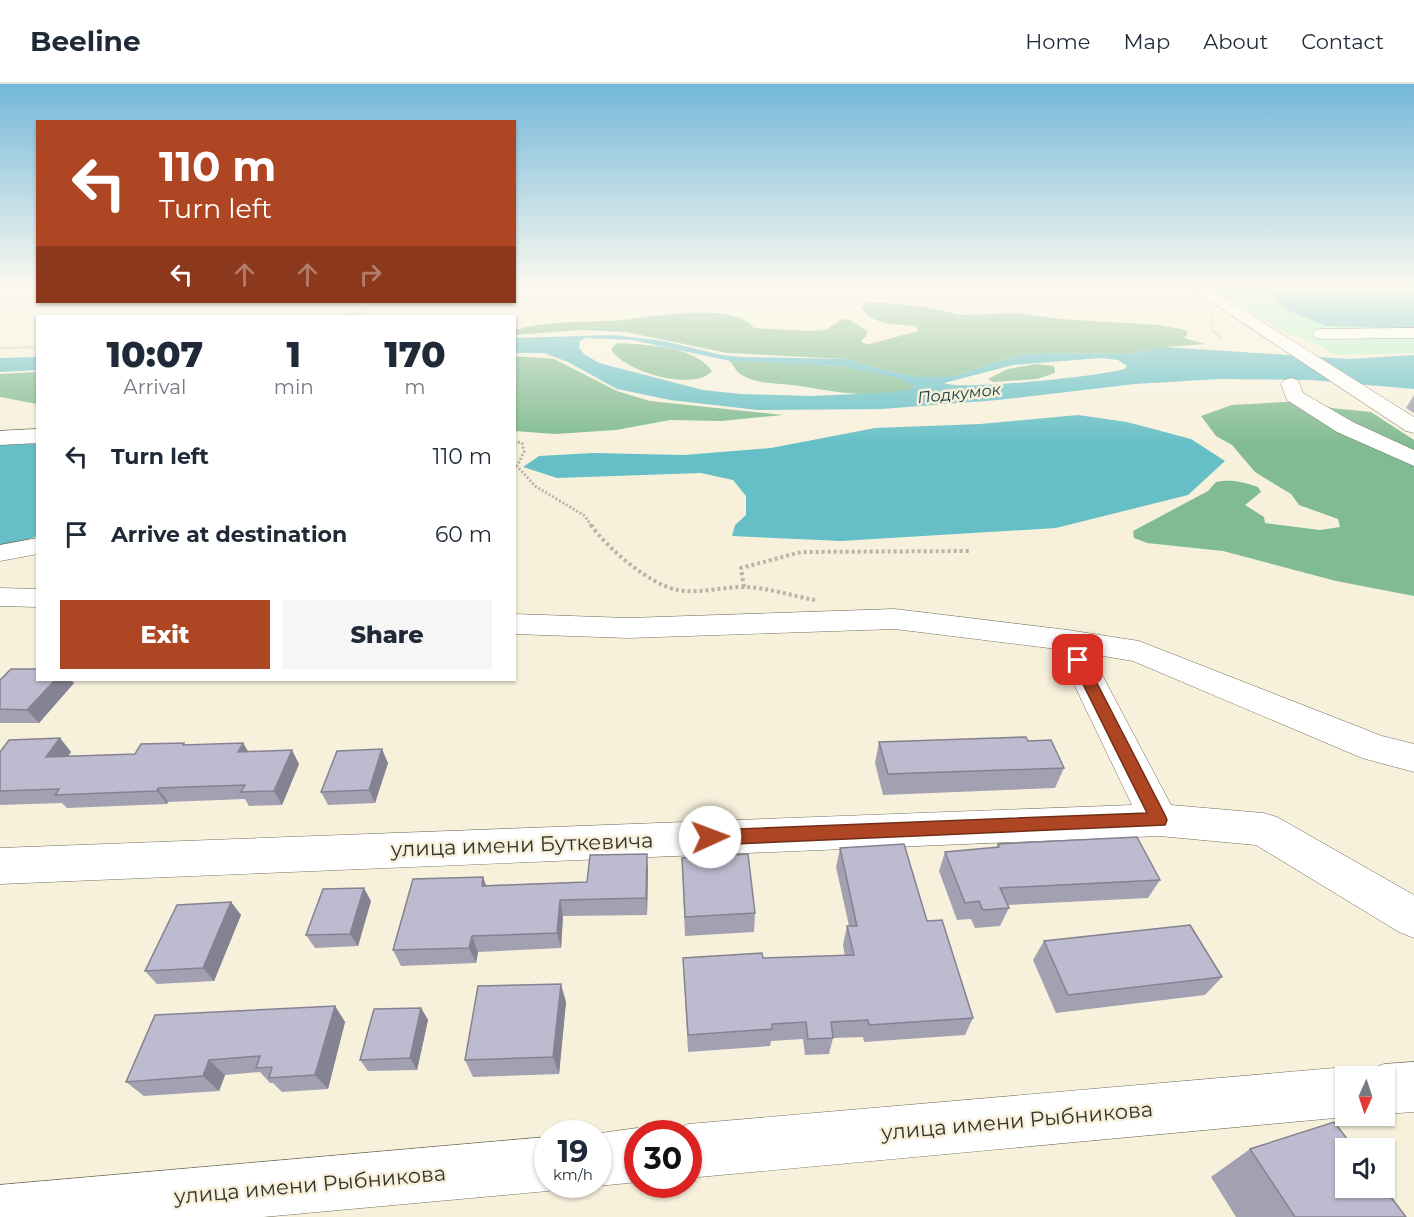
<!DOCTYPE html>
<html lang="en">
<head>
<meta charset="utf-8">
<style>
  :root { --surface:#fff; --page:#f6f6f7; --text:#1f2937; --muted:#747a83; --line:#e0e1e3; --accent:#ae4623 }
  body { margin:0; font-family:Montserrat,sans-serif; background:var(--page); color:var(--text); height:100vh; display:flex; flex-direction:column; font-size:22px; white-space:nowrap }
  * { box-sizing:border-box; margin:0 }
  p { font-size:20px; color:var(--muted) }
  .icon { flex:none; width:33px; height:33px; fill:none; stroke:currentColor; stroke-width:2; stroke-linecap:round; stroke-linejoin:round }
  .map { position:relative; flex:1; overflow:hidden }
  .details { position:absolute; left:36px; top:231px; width:480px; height:366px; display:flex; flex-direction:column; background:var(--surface); border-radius:0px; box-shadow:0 2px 4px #0004 }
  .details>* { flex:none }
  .top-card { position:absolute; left:36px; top:36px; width:480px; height:183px; border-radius:0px; box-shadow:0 2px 4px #0004; background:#ae4623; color:#fff; overflow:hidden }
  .needle { width:39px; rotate:183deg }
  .tools { position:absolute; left:1335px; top:982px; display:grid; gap:12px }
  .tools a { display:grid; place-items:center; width:60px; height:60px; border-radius:0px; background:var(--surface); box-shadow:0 2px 4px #0004; font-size:30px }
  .speed { position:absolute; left:534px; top:1036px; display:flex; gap:12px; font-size:30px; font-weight:700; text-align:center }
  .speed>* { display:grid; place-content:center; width:78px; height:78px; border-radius:50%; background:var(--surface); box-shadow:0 2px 4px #0004; line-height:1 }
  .speed small { font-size:15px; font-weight:400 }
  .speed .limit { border:9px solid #d22; background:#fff; color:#111 }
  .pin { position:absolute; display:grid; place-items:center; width:51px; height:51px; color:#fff; margin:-26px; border-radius:12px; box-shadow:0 3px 9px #0006 }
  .me { position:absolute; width:66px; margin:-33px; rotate:88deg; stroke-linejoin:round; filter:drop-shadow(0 0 4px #0008) }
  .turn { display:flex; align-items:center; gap:21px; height:126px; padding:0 24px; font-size:27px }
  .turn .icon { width:78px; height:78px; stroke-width:2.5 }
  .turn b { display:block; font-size:42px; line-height:51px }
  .lanes { display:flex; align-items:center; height:57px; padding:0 24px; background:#0003; justify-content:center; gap:30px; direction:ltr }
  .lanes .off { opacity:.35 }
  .eta { display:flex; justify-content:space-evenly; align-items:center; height:102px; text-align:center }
  .eta b { font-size:36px; font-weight:800; line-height:42px }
  .cta { display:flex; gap:12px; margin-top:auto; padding:12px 24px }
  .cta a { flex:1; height:69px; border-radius:0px; background:var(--accent); color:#fff; font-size:24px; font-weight:800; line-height:69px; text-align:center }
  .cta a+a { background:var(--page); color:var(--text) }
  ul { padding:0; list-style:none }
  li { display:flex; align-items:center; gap:18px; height:78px; padding:0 24px }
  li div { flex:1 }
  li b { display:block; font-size:22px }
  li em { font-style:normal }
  header { display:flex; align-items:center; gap:36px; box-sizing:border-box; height:84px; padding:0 30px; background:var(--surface); border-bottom:2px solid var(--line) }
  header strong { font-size:28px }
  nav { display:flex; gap:33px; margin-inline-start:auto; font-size:21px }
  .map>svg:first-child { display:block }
  .green { fill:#bbf2ca }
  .forest { fill:#81bb92 }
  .water { fill:#66bfc6; fill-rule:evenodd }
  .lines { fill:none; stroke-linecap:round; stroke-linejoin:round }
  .minor-casing { stroke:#716c5a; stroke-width:1 }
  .path-far2 { stroke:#bab4a4; stroke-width:2; stroke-dasharray:1.5 1.5; stroke-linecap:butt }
  .path-far1 { stroke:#bab4a4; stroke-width:3; stroke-dasharray:2 2; stroke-linecap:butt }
  .path { stroke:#bab4a4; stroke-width:4; stroke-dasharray:3 3; stroke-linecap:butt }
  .minor { fill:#fff; fill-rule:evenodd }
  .wall { fill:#a3a0b2 }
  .shaded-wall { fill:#858291 }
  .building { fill:#bebacf; stroke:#858291; stroke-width:1.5 }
  .route { fill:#ae4623; stroke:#712e17; stroke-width:1.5 }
  .labels { text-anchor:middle; stroke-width:5; stroke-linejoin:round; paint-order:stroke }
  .far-water-label { font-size:16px; font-style:italic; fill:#133d41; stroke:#f7f1dc }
  .near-street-label { font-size:21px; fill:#36332b; stroke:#f7f1dc }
</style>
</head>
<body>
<header>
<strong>Beeline</strong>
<nav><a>Home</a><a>Map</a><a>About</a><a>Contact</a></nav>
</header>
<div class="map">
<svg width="1414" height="1133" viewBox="0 0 1414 1133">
  <rect width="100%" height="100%" fill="#f7f1dc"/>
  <path class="green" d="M 1208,203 L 1414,203 L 1414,269 L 1334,271 L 1316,260 L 1287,249 Z"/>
  <g class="forest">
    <path d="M 873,218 L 919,222 L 961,231 L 1018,229 L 1060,235 L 1159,241 L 1185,246 L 1188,249 L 1184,254 L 1204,260 L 1165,263 L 1130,270 L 1037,269 L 1005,275 L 951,293 L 920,293 L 892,288 L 847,275 L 727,269 L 626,248 L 579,246 L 515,251 L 514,246 C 549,237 576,238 611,237 C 643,235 734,215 754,244 L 810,247 L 826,246 L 842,235 L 850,236 L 867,247 L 866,253 L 861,256 L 863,259 L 870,260 L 918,247 L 916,242 C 898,240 872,242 862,224 L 867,219 Z"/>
    <path d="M 617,259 C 646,261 694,261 712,287 C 695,308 623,288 611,265 Z"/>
    <path d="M 514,272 L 554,275 L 617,307 L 650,317 L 783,331 L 721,337 L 670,336 L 616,346 L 555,350 L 515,347 Z"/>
    <path d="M 730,277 C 764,278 895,279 915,304 C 883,318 826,306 792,301 C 776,299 756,300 742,291 C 737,289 734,282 730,277 Z"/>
    <path d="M 1036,280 L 1054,282 L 1055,289 L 1037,295 L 993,298 L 988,295 L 1008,285 Z"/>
    <path d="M 37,288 L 37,320 L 0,313 L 0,290 Z"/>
    <path d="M 1302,317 L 1313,317 L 1331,324 L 1371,328 L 1414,356 L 1414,512 L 1336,497 L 1223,467 L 1147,459 L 1134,454 L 1133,447 L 1208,407 L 1216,398 C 1232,395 1243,398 1258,403 L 1261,408 L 1245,421 L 1264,433 L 1265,439 L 1320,446 L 1340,443 L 1338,435 L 1299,421 L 1291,410 L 1255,388 L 1232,361 L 1216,352 L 1201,332 L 1232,321 Z"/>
  </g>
  <g class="water">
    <path d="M 1414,207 L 1414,244 L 1326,242 L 1287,226 L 1274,211 L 1282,209 L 1373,210 Z"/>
    <path d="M 613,251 L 663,257 L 722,271 L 744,273 L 847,275 L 892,288 L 920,293 L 951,293 L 1005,275 L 1037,269 L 1130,270 L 1165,263 L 1349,275 L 1414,271 L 1414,305 L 1311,296 L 1219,295 L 1135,300 L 998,316 L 882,325 L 758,326 L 670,316 L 617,305 L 568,278 L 544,269 L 515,269 L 514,254 ZM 586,254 L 632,256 L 730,277 L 838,282 L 898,294 L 915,303 L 909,306 L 880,309 L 810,312 L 741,310 L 703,306 L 599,279 L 584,270 L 579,263 L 580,257 ZM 1101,274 L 1118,276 L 1127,282 L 1125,285 C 1100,292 962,307 944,299 L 1013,281 Z"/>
    <path d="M 37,273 L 37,286 L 0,288 L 0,274 Z"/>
    <path d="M 1078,331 L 1127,338 L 1191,355 L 1225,377 L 1188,411 L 1056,444 L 841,457 L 732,452 L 735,441 L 746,431 L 746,412 L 733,396 L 701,389 L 557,394 L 523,383 L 539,372 L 593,369 L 684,371 L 771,364 L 875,344 L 980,340 Z"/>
    <path d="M 0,360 L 37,360 L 37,452 L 8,462 L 0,462 Z"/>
  </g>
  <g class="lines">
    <defs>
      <g id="minor">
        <path d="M 1189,203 L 1207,203 L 1414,333 L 1414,349 L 1406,347 Z"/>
        <path d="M 1414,244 L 1414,254 L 1322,255 L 1316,254 L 1313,250 L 1316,246 L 1322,245 Z"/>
        <path d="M 1291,294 L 1298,296 L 1303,309 L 1353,338 L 1414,366 L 1414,382 L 1337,348 L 1287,316 L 1281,300 L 1284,296 Z"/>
        <path d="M 38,345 L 38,359 L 0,361 L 0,347 Z"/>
        <path d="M 38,454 L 38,470 L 0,477 L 0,461 Z"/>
        <path d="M 0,504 L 38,505 L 38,523 L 0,522 Z"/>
        <path d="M 895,525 L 1068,546 L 1139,557 L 1382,652 L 1414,660 L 1414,688 L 1362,674 L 1133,577 L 1091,570 L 1171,721 L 1263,729 L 1277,733 L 1414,811 L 1414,854 L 1399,848 L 1256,761 L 1159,752 L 0,800 L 0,764 L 1132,721 L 1057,565 L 895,545 L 628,554 L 514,550 L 514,530 L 628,534 Z"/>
        <path d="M 1414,978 L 1414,1028 L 1384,1030 L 1384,993 L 1346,993 L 1346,1032 L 1349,1032 L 1346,1033 L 688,1094 L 688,1050 L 668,1050 L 688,1040 L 1346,983 L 1364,991 L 1366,987 L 1384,980 Z"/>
        <path d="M 638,1044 L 652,1050 L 638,1050 L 638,1098 L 598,1102 L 596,1101 L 598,1101 L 598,1050 L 593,1050 Z"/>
        <path d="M 548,1053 L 548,1101 L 562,1101 L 548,1107 L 263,1133 L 0,1133 L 0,1101 Z"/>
      </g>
    </defs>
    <use href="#minor" class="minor-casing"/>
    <g class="path-far2">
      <path d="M 1211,231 L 1212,246 L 1223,256"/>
      <path d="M 341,232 L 356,230"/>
      <path d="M 355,232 L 375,218"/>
      <path d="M 0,264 L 38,263"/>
    </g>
    <path class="path-far1" d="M 514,357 L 522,359 L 524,368 L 517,382 L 535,402 L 585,432 L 592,443"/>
    <g class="path">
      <path d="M 591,441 C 607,464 650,501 678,506 C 700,510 721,503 743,503 C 766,503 792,512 815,516"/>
      <path d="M 744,503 L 741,484 L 801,468 L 970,467"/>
    </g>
    <use href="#minor" class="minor"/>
  </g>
  <g class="wall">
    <path d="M 1414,311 L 1414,329 L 1406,324 Z"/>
    <path d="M 0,596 L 74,599 L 39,639 L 0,639 Z"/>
    <path d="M 60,654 L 71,668 L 68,672 L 135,670 L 184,659 L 185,661 L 243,659 L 248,668 L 299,680 L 282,721 L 249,722 L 245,715 L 168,718 L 167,720 L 67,724 L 62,719 L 0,721 L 0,668 Z"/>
    <path d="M 1028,657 L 1064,684 L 1055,704 L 883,711 L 875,679 L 879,658 Z"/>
    <path d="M 388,679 L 375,719 L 328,721 L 321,708 Z"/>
    <path d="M 998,760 L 1160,796 L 1148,814 L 1008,821 L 1009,824 L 1000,842 L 975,844 L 971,835 L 957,836 L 939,787 L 945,768 L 996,764 Z"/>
    <path d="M 840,764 L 927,837 L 973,934 L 965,951 L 864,958 L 863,953 L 833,954 L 829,970 L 805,971 L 803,955 L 771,957 L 770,962 L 688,968 L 683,874 L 763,874 L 845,872 L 843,861 L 847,842 L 849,842 L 836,783 Z"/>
    <path d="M 682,774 L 755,829 L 754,848 L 685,852 Z"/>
    <path d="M 648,786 L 647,831 L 563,832 L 561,864 L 478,868 L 476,879 L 401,882 L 393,866 L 486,801 L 587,798 Z"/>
    <path d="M 371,817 L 358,862 L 315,864 L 306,851 Z"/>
    <path d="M 231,818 L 241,831 L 214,897 L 157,900 L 145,887 Z"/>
    <path d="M 1044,857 L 1222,893 L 1205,911 L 1056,929 L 1033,876 Z"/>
    <path d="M 566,918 L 559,990 L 473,993 L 465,976 Z"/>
    <path d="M 335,922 L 345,938 L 328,1005 L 282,1008 L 273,999 L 270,999 L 260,988 L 225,991 L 219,1007 L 144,1012 L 126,998 Z"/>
    <path d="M 421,924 L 428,936 L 417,986 L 368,987 L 360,976 Z"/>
    <path d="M 1250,1065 L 1406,1133 L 1236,1133 L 1211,1093 Z"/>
  </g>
  <g class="shaded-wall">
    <path d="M 55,596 L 71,596 L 74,599 L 39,639 L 27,626 Z"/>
    <path d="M 60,654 L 71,668 L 58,686 L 46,673 Z"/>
    <path d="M 243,659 L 251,672 L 238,668 Z"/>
    <path d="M 382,665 L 388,679 L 375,719 L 369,706 Z"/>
    <path d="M 292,666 L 299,680 L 282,721 L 274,707 Z"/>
    <path d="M 158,704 L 168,718 L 167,720 L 157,707 Z"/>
    <path d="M 647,770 L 648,786 L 647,831 L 646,814 Z"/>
    <path d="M 483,793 L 489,809 L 482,802 Z"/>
    <path d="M 364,804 L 371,817 L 358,862 L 350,850 Z"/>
    <path d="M 560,816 L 563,832 L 561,864 L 557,849 Z"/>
    <path d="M 231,818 L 241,831 L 214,897 L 203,884 Z"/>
    <path d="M 472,852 L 478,868 L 476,879 L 469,864 Z"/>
    <path d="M 561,900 L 566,918 L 559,990 L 553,973 Z"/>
    <path d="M 335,922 L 345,938 L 328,1005 L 315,991 Z"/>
    <path d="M 421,924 L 428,936 L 417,986 L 410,974 Z"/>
    <path d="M 209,976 L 225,991 L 219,1007 L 203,992 Z"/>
  </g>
  <g class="building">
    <path d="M 11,585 L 38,585 L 38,596 L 55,596 L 27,626 L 0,625 L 0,596 Z"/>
    <path d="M 1026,653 L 1028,657 L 1051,656 L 1064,684 L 888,690 L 879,658 Z"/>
    <path d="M 60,654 L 46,673 L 135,670 L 141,660 L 184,659 L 183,661 L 243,659 L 238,668 L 292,666 L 274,707 L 241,708 L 245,701 L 158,704 L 157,707 L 55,711 L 59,705 L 0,707 L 0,668 L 9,656 Z"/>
    <path d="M 382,665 L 369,706 L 321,708 L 337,667 Z"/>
    <path d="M 1137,753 L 1160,796 L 1000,804 L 1009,824 L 983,826 L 979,817 L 965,819 L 945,768 L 999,763 L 998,760 Z"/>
    <path d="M 904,760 L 927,837 L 942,836 L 973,934 L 869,941 L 868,936 L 831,938 L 833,954 L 808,955 L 806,938 L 772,940 L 772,945 L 688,951 L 683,874 L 762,869 L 763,874 L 854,871 L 847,842 L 857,842 L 840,764 Z"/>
    <path d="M 647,770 L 646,814 L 560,816 L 557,849 L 472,852 L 469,864 L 393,866 L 413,795 L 483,793 L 482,802 L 587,798 L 590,771 Z"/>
    <path d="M 748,770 L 755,829 L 685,833 L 682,774 Z"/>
    <path d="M 364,804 L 350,850 L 306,851 L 323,805 Z"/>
    <path d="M 231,818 L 203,884 L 145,887 L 177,821 Z"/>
    <path d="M 1190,841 L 1222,893 L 1068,911 L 1044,857 Z"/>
    <path d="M 561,900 L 553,973 L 465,976 L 478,902 Z"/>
    <path d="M 335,922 L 315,991 L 269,994 L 272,983 L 256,984 L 260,972 L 209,976 L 203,992 L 126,998 L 155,931 Z"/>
    <path d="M 421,924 L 410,974 L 360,976 L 374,925 Z"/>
    <path d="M 1334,1038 L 1355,1065 L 1346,1065 L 1346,1104 L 1384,1104 L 1406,1133 L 1295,1133 L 1250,1065 Z"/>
  </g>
  <linearGradient id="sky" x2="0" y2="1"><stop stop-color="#74b8da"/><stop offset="0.56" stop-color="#fbf9ef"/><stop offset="1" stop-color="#fbf9ef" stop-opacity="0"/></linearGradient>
  <rect width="1414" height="361" fill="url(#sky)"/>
  <path class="route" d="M 1078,571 L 1085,576 L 1165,731 L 1167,736 L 1165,741 L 710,761 L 704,759 L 701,753 L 704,748 L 710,746 L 1147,729 L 1071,576 Z"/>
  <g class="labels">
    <g class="far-water-label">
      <text transform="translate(959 309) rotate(-6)" y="6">Подкумок</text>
    </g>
    <g class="near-street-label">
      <text transform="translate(522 761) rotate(-2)" y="7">улица имени Буткевича</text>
      <text transform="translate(1017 1037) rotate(-5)" y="7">улица имени Рыбникова</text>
      <text transform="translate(310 1101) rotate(-5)" y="7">улица имени Рыбникова</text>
    </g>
  </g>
</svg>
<div class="tools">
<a><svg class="needle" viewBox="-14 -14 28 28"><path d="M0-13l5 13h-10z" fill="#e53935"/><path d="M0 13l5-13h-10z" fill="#747a83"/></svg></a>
<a><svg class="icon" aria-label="sound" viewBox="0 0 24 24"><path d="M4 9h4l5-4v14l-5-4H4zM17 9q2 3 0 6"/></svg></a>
</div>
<div class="speed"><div>19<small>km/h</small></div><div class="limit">30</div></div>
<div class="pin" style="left:1078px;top:576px;background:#d93025"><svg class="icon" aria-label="arrive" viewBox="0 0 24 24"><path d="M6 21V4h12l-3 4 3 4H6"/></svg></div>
<svg class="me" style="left:710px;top:753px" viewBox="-20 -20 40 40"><circle r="19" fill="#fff"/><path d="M0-13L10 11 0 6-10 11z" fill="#ae4623"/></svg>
<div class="top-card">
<div class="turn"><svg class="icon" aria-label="left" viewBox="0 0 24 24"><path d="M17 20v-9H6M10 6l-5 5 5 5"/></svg><div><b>110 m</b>Turn left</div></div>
<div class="lanes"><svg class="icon" aria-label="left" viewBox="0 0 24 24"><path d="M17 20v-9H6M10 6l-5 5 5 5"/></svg><svg class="icon off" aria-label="ahead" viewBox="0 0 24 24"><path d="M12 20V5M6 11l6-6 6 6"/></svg><svg class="icon off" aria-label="ahead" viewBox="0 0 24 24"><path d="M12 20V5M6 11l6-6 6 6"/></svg><svg class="icon off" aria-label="right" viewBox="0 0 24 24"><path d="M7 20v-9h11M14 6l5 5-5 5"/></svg></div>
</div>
<section class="details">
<div class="eta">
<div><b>10:07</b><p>Arrival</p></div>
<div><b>1</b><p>min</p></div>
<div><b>170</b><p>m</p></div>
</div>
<ul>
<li><svg class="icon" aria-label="left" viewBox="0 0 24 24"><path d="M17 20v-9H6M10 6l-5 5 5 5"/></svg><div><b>Turn left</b></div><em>110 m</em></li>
<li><svg class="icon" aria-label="arrive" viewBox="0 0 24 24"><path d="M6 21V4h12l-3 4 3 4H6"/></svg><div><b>Arrive at destination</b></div><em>60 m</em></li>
</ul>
<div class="cta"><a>Exit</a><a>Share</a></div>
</section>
</div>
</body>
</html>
